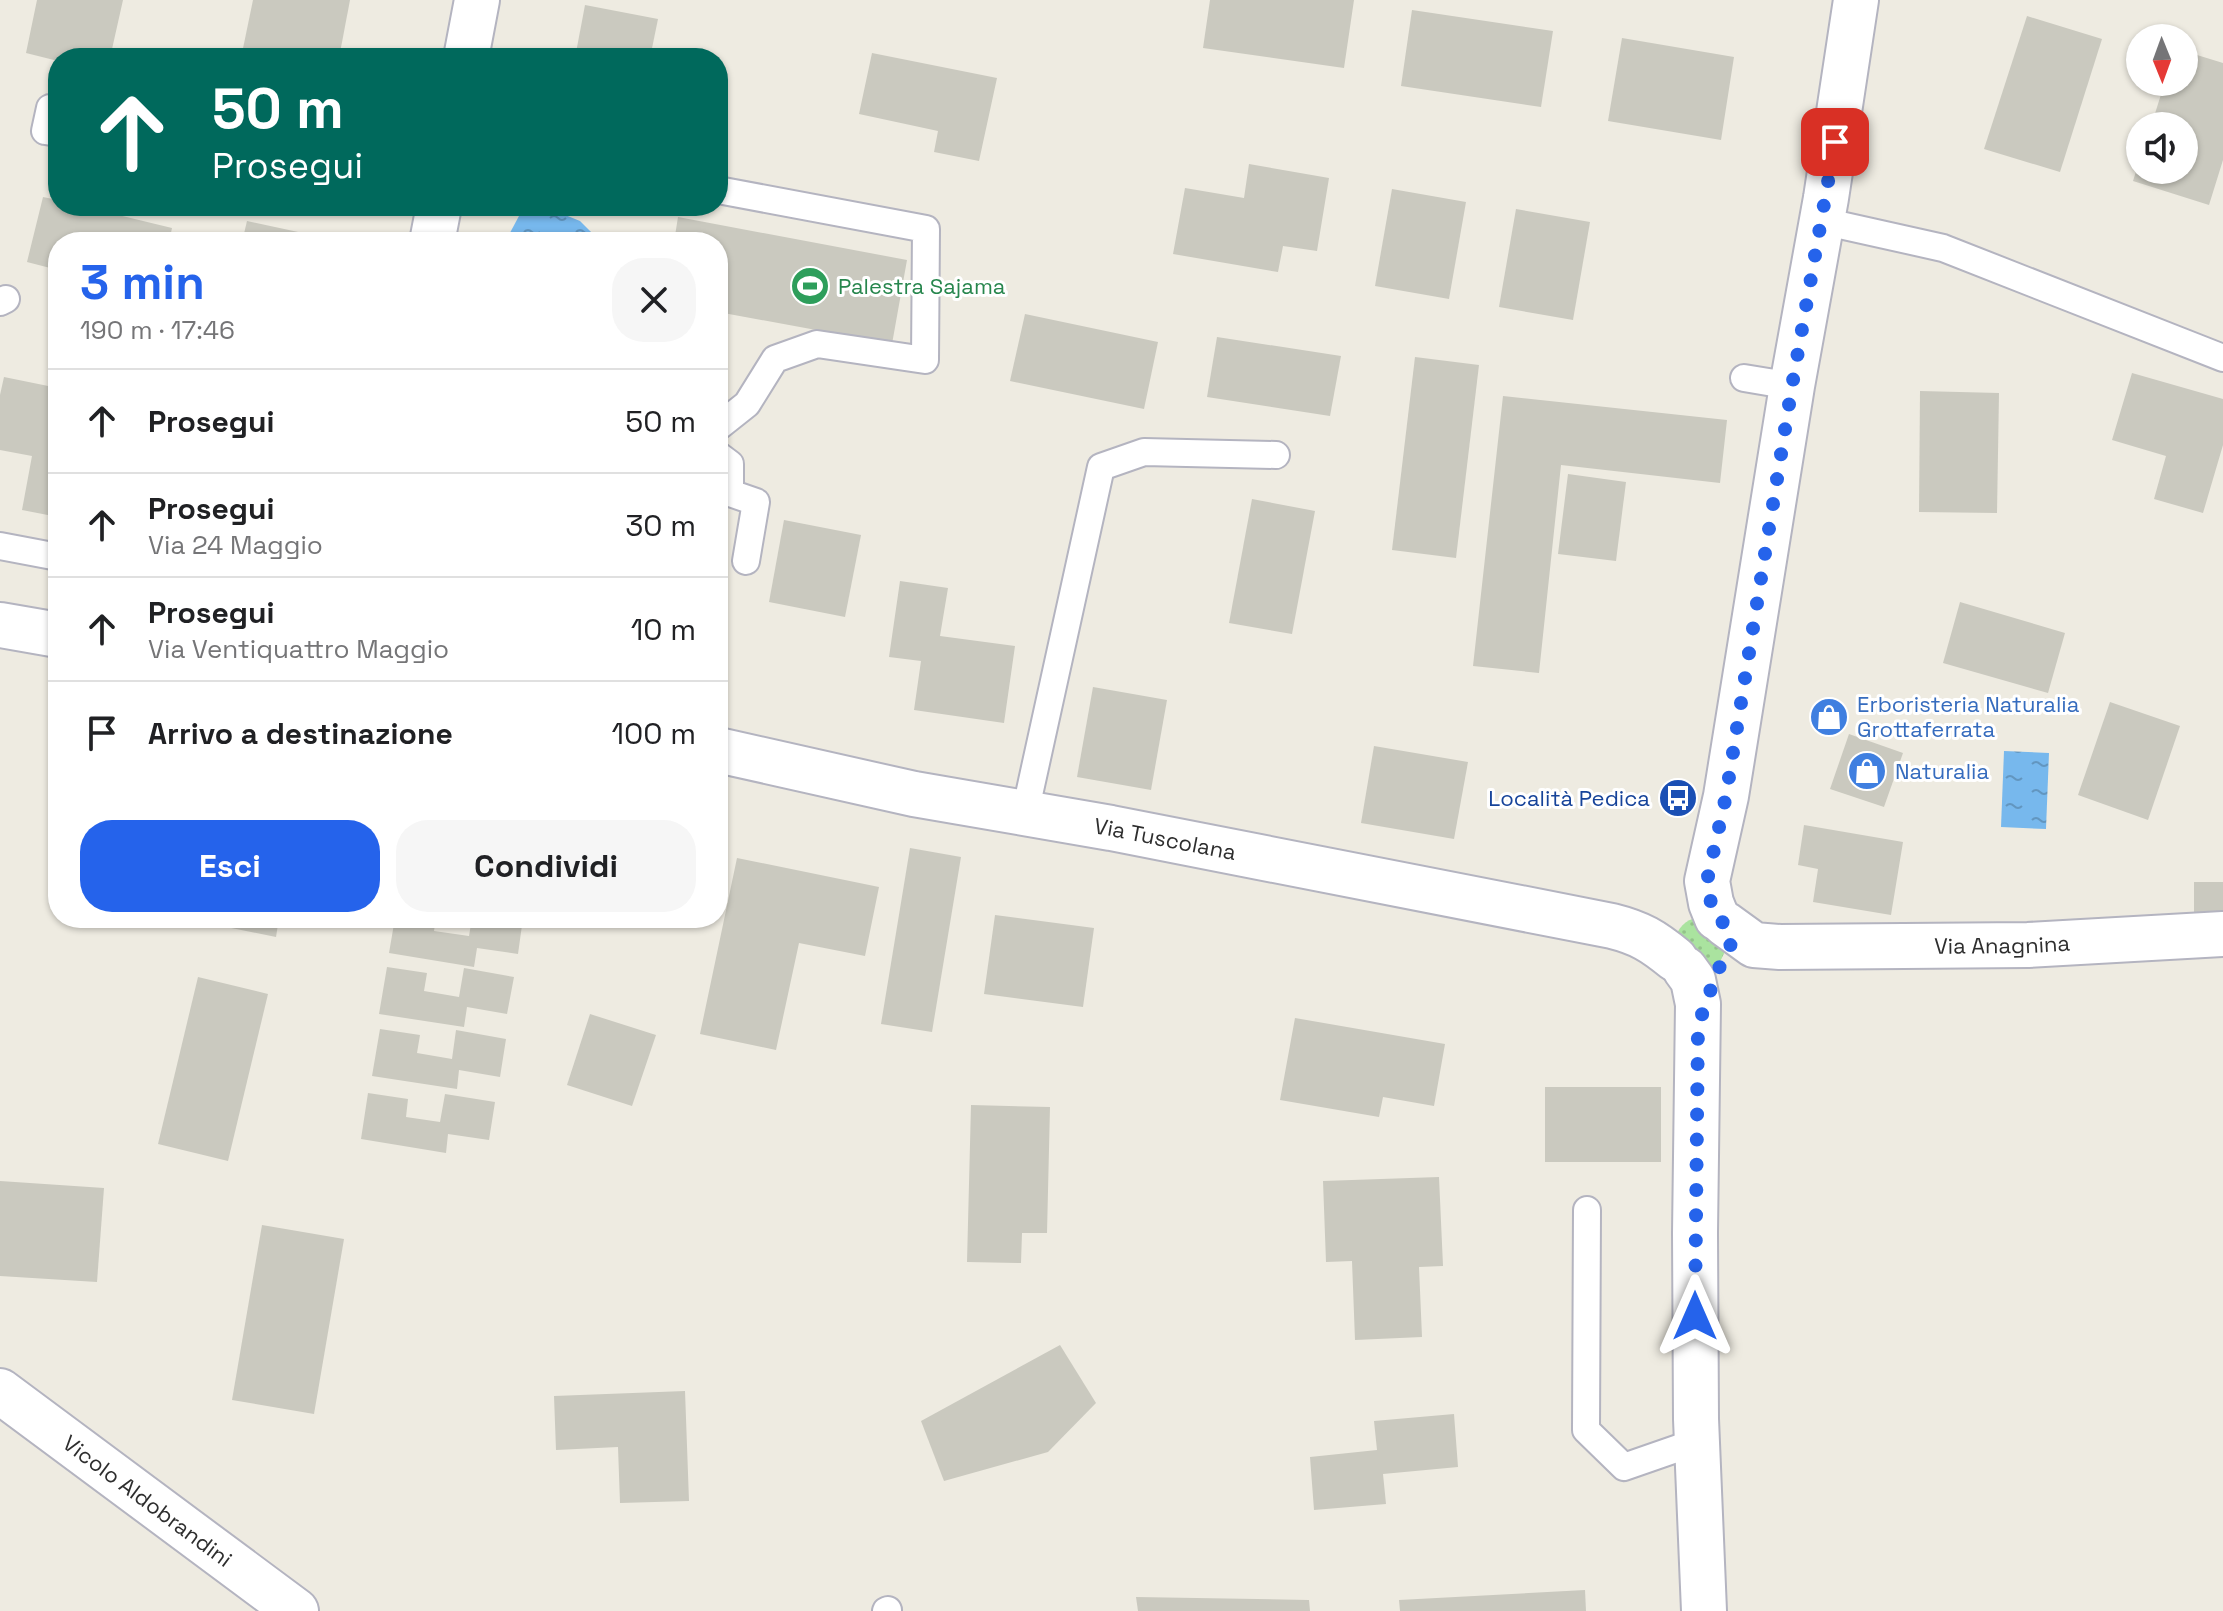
<!DOCTYPE html>
<html lang="it">
<head>
<meta charset="utf-8">
<style>
  :root { --surface:#fff; --page:#f6f6f6; --text:#202124; --muted:#757577; --line:#e0e0e0; --accent:#2563eb }
  body { margin:0; font-family:"Space Grotesk",sans-serif; background:var(--page); color:var(--text); height:100vh; display:flex; flex-direction:column; font-size:30px; white-space:nowrap }
  * { box-sizing:border-box; margin:0 }
  p { font-size:26px; color:var(--muted) }
  .icon { flex:none; width:44px; height:44px; fill:none; stroke:currentColor; stroke-width:2; stroke-linecap:round; stroke-linejoin:round }
  .map { position:relative; flex:1; overflow:hidden }
  .panel { position:absolute; left:48px; top:232px; width:680px; height:696px; display:flex; flex-direction:column; background:var(--surface); border-radius:32px; box-shadow:0 2px 6px #0004 }
  .panel>* { flex:none }
  .hud { position:absolute; left:48px; top:48px; width:680px; height:168px; border-radius:32px; box-shadow:0 2px 6px #0004; background:#00695c; color:#fff; overflow:hidden }
  .needle { width:52px; rotate:179deg }
  .tools { position:absolute; left:2126px; top:24px; display:grid; gap:16px }
  .tools a { display:grid; place-items:center; width:72px; height:72px; border-radius:50%; background:var(--surface); box-shadow:0 2px 6px #0004; font-size:40px }
  .pin { position:absolute; display:grid; place-items:center; width:68px; height:68px; color:#fff; margin:-34px; border-radius:16px; box-shadow:0 4px 12px #0006 }
  .me { position:absolute; width:88px; margin:-44px; rotate:0deg; stroke-linejoin:round; filter:drop-shadow(0 0 6px #0008) }
  .turn { display:flex; align-items:center; gap:28px; height:168px; padding:0 32px; font-size:36px }
  .turn .icon { width:104px; height:104px; stroke-width:2.5 }
  .turn b { display:block; font-size:56px; line-height:68px }
  .round { display:grid; place-items:center; flex:none; width:84px; height:84px; border-radius:32px; background:var(--page) }
  .summary { display:flex; align-items:center; justify-content:space-between; height:136px; padding:0 32px }
  h1 { font-size:48px; font-weight:700; line-height:60px; color:var(--accent) }
  .action { display:flex; gap:16px; margin-top:auto; padding:16px 32px }
  .action a { flex:1; height:92px; border-radius:32px; background:var(--accent); color:#fff; font-size:32px; font-weight:700; line-height:92px; text-align:center }
  .action a+a { background:var(--page); color:var(--text) }
  ul { padding:0; list-style:none }
  li { display:flex; align-items:center; gap:24px; height:104px; padding:0 32px; border-top:2px solid var(--line) }
  li div { flex:1 }
  li b { display:block; font-size:30px }
  li em { font-style:normal }
  .map>svg:first-child { display:block }
  .grass { fill:url(#grass-dots) }
  .water { fill:url(#water-ripples) }
  .building { fill:#cac9bf }
  .lines { fill:none; stroke-linecap:round; stroke-linejoin:round }
  .service-casing { stroke:#b4b4c0; stroke-width:30 }
  .minor-casing { stroke:#b4b4c0; stroke-width:48 }
  .tertiary-casing { stroke:#b4b4c0; stroke-width:48 }
  .secondary-casing { stroke:#b4b4c0; stroke-width:48 }
  .service { stroke:#fff; stroke-width:26 }
  .minor { stroke:#fff; stroke-width:44 }
  .tertiary { stroke:#fff; stroke-width:44 }
  .secondary { stroke:#fff; stroke-width:44 }
  .route { stroke:#2563eb; stroke-width:14; stroke-dasharray:0 25.2 }
  .labels { text-anchor:middle; stroke-width:6; stroke-linejoin:round; paint-order:stroke }
  .leisure-label { font-size:22px; fill:#27864d; stroke:#fff; text-anchor:start }
  .shop-label { font-size:22px; fill:#366cbe; stroke:#fff; text-anchor:start }
  .transit-label { font-size:22px; fill:#164399; stroke:#fff; text-anchor:end }
  .street-label { font-size:22px; fill:#2e2e2e; stroke:#fff }
</style>
</head>
<body>
<div class="map">
<svg width="2223" height="1611" viewBox="0 0 2223 1611">
  <defs>
    <pattern id="grass-dots" width="8" height="8" patternUnits="userSpaceOnUse" patternTransform="scale(2)"><rect width="8" height="8" fill="#aae39f"/><path d="M2 2h.1M6 6h.1" fill="none" stroke="#93c389" stroke-width="1.8" stroke-linecap="round"/></pattern>
    <pattern id="water-ripples" width="26" height="14" patternUnits="userSpaceOnUse" patternTransform="scale(2)"><rect width="26" height="14" fill="#77b8ed"/><path d="M2 4q2-2 4 0t4 0M15 11q2-2 4 0t4 0" fill="none" stroke="#6296c0"/></pattern>
  </defs>
  <rect width="100%" height="100%" fill="#eeebe1"/>
  <path class="grass" d="M 1703,917 L 1727,947 L 1720,962 L 1705,970 L 1675,937 C 1681,924 1688,918 1703,917 Z"/>
  <g class="water">
    <path d="M 548,208 L 580,221 L 601,242 L 505,242 L 519,216 Z"/>
    <path d="M 2004,751 L 2049,753 L 2046,829 L 2001,827 Z"/>
  </g>
  <g class="building">
    <path d="M 37,0 L 123,0 L 110,58 L 58,58 L 58,61 L 26,53 Z"/>
    <path d="M 253,0 L 350,0 L 339,58 L 241,58 Z"/>
    <path d="M 1210,0 L 1354,0 L 1344,68 L 1203,48 Z"/>
    <path d="M 585,5 L 658,19 L 650,58 L 575,58 Z"/>
    <path d="M 1412,10 L 1553,31 L 1541,107 L 1401,86 Z"/>
    <path d="M 2027,16 L 2102,39 L 2060,172 L 1984,149 Z"/>
    <path d="M 1622,38 L 1734,57 L 1721,140 L 1608,121 Z"/>
    <path d="M 2184,51 L 2223,63 L 2223,160 L 2209,205 L 2133,181 L 2139,162 L 2140,170 L 2184,170 L 2184,126 L 2151,126 L 2165,82 L 2184,82 Z"/>
    <path d="M 872,53 L 997,78 L 979,161 L 934,152 L 938,131 L 859,114 Z"/>
    <path d="M 1249,164 L 1329,178 L 1317,251 L 1283,246 L 1278,272 L 1173,254 L 1185,188 L 1244,198 Z"/>
    <path d="M 1392,189 L 1466,202 L 1449,299 L 1375,286 Z"/>
    <path d="M 43,197 L 58,200 L 58,206 L 81,206 L 172,228 L 169,242 L 58,242 L 58,270 L 27,262 Z"/>
    <path d="M 1516,209 L 1590,222 L 1573,320 L 1499,307 Z"/>
    <path d="M 678,217 L 907,260 L 892,344 L 718,312 L 718,242 L 674,242 Z"/>
    <path d="M 247,221 L 340,241 L 339,242 L 242,242 Z"/>
    <path d="M 1025,314 L 1158,342 L 1144,409 L 1010,381 Z"/>
    <path d="M 1217,337 L 1341,356 L 1330,416 L 1207,397 Z"/>
    <path d="M 1415,357 L 1479,365 L 1456,558 L 1392,550 Z"/>
    <path d="M 2132,373 L 2223,399 L 2223,445 L 2203,513 L 2154,499 L 2166,456 L 2112,440 Z"/>
    <path d="M 4,377 L 58,388 L 58,517 L 22,510 L 32,456 L 0,450 L 0,395 Z"/>
    <path d="M 1920,391 L 1999,393 L 1997,513 L 1919,512 Z"/>
    <path d="M 1503,396 L 1727,420 L 1720,483 L 1561,465 L 1539,673 L 1473,666 Z"/>
    <path d="M 1568,474 L 1626,482 L 1616,561 L 1558,554 Z"/>
    <path d="M 1252,499 L 1315,511 L 1292,634 L 1229,623 Z"/>
    <path d="M 784,520 L 861,535 L 845,617 L 769,602 Z"/>
    <path d="M 900,581 L 948,588 L 940,636 L 1015,646 L 1004,723 L 914,710 L 921,661 L 889,657 Z"/>
    <path d="M 1960,602 L 2065,633 L 2048,693 L 1943,663 Z"/>
    <path d="M 1093,687 L 1167,700 L 1151,790 L 1077,777 Z"/>
    <path d="M 2110,702 L 2180,726 L 2148,820 L 2078,795 Z"/>
    <path d="M 1849,734 L 1903,753 L 1884,807 L 1830,789 Z"/>
    <path d="M 1374,746 L 1468,762 L 1454,839 L 1361,823 Z"/>
    <path d="M 1804,825 L 1903,842 L 1891,915 L 1813,902 L 1818,869 L 1798,865 Z"/>
    <path d="M 910,848 L 961,857 L 932,1032 L 881,1024 Z"/>
    <path d="M 737,858 L 879,887 L 865,956 L 799,943 L 776,1050 L 700,1034 Z"/>
    <path d="M 2194,882 L 2223,882 L 2223,914 L 2194,915 Z"/>
    <path d="M 995,915 L 1094,928 L 1083,1007 L 984,994 Z"/>
    <path d="M 182,918 L 279,918 L 276,937 Z"/>
    <path d="M 395,918 L 436,918 L 434,931 L 469,936 L 472,918 L 523,918 L 518,954 L 477,948 L 474,967 L 389,953 Z"/>
    <path d="M 387,967 L 427,973 L 424,991 L 459,997 L 464,968 L 514,977 L 507,1014 L 467,1007 L 464,1027 L 379,1014 Z"/>
    <path d="M 198,977 L 268,994 L 228,1161 L 158,1144 Z"/>
    <path d="M 590,1014 L 656,1035 L 632,1106 L 567,1085 Z"/>
    <path d="M 1295,1018 L 1445,1044 L 1434,1106 L 1383,1097 L 1379,1117 L 1280,1100 Z"/>
    <path d="M 380,1029 L 420,1035 L 417,1053 L 452,1059 L 456,1030 L 506,1039 L 500,1077 L 459,1070 L 457,1089 L 372,1076 Z"/>
    <rect x="1545" y="1087" width="116" height="75"/>
    <path d="M 368,1093 L 408,1099 L 406,1117 L 440,1122 L 445,1094 L 495,1102 L 489,1140 L 448,1134 L 446,1153 L 361,1139 Z"/>
    <path d="M 971,1105 L 1050,1107 L 1047,1233 L 1022,1233 L 1021,1263 L 967,1262 Z"/>
    <path d="M 1439,1177 L 1443,1266 L 1419,1267 L 1422,1337 L 1355,1340 L 1352,1261 L 1326,1262 L 1323,1181 Z"/>
    <path d="M 0,1181 L 104,1188 L 97,1282 L 0,1276 Z"/>
    <path d="M 262,1225 L 344,1239 L 314,1414 L 232,1400 Z"/>
    <path d="M 1060,1345 L 1096,1403 L 1048,1452 L 944,1481 L 921,1421 Z"/>
    <path d="M 685,1391 L 689,1501 L 620,1503 L 618,1447 L 556,1450 L 554,1396 Z"/>
    <path d="M 1454,1414 L 1458,1467 L 1383,1474 L 1386,1504 L 1314,1510 L 1310,1457 L 1377,1450 L 1374,1421 Z"/>
    <path d="M 1585,1590 L 1586,1611 L 1400,1611 L 1399,1600 Z"/>
    <path d="M 1136,1597 L 1309,1600 L 1310,1611 L 1138,1611 Z"/>
  </g>
  <g class="lines">
    <defs>
      <g id="service">
        <path d="M 50,108 L 45,131 L 58,133"/>
        <path d="M 718,190 L 926,229 L 925,360 L 817,344 L 775,359 L 747,404 L 718,427"/>
        <path d="M 1822,221 L 1943,248 L 2223,358"/>
        <path d="M 0,302 L 6,299"/>
        <path d="M 1744,378 L 1792,386"/>
        <path d="M 718,455 L 730,464 L 730,493 L 756,502 L 746,561"/>
        <path d="M 0,546 L 58,557"/>
        <path d="M 1025,813 L 1101,467 L 1144,452 L 1276,455"/>
        <path d="M 1587,1210 L 1586,1430 L 1624,1467 L 1696,1442"/>
        <path d="M 886,1611 L 888,1610"/>
      </g>
      <g id="minor">
        <path d="M 466,58 L 477,0"/>
        <path d="M 432,242 L 439,206"/>
      </g>
      <g id="tertiary">
        <path id="s1" d="M 0,1391 L 296,1611"/>
      </g>
      <g id="secondary">
        <path d="M 0,625 L 58,635"/>
        <path id="s2" d="M 718,750 L 914,794 L 1111,828 L 1612,926 C 1640,933 1653,941 1675,959"/>
        <path d="M 1717,918 L 1711,903 L 1707,881 L 1726,796 L 1792,386 L 1826,198 L 1856,0"/>
        <path id="s3" d="M 1725,924 L 1754,945 L 1780,947 L 2028,945 L 2223,934"/>
        <path d="M 1685,969 L 1693,980 L 1698,1004 L 1695,1233 L 1696,1419 L 1704,1611"/>
      </g>
    </defs>
    <use href="#service" class="service-casing"/>
    <use href="#minor" class="minor-casing"/>
    <use href="#tertiary" class="tertiary-casing"/>
    <use href="#secondary" class="secondary-casing"/>
    <use href="#service" class="service"/>
    <use href="#minor" class="minor"/>
    <use href="#tertiary" class="tertiary"/>
    <use href="#secondary" class="secondary"/>
  </g>
  <g class="lines">
    <path class="route" d="M 1695,1316 L 1698,1026 L 1718,969 L 1727,958 L 1731,943 L 1729,933 L 1725,924 L 1717,918 L 1711,903 L 1707,881 L 1726,796 L 1792,386 L 1835,142"/>
  </g>
  <defs>
    <symbol id="stadium-disc" viewBox="-11 -11 22 22"><circle r="9.5" fill="#2e9e5b" stroke="#fff"/><path d="M0-5a6.5 5 0 1 0 0 10a6.5 5 0 1 0 0-10ZM-3.5-1.8h7v3.6h-7Z" fill="#fff"/></symbol>
    <symbol id="shop-disc" viewBox="-11 -11 22 22"><circle r="9.5" fill="#3f7fe0" stroke="#fff"/><path d="M-5-2.5h2.3a2.7 3.5 0 0 1 5.4 0H5L5.5 6h-11ZM-1.5-2.5h3a1.5 2.3 0 0 0-3 0Z" fill="#fff"/></symbol>
    <symbol id="bus-disc" viewBox="-11 -11 22 22"><circle r="9.5" fill="#1a4fb4" stroke="#fff"/><path d="M-5-6H5V4H4V6H2V4H-2V6H-4V4H-5ZM-3.5-4V0h7V-4ZM-3.5 1.2v1.5H-2V1.2ZM2 1.2v1.5H3.5V1.2Z" fill="#fff"/></symbol>
  </defs>
  <g fill-rule="evenodd">
    <use href="#stadium-disc" x="788" y="264" width="44" height="44"/>
    <use href="#shop-disc" x="1807" y="695" width="44" height="44"/>
    <use href="#shop-disc" x="1845" y="749" width="44" height="44"/>
    <use href="#bus-disc" x="1656" y="776" width="44" height="44"/>
  </g>
  <g class="labels">
    <g class="leisure-label">
      <text x="838" y="294">Palestra Sajama</text>
    </g>
    <g class="shop-label">
      <text x="1857" y="712">Erboristeria Naturalia<tspan x="1857" dy="25">Grottaferrata</tspan></text>
      <text x="1895" y="779">Naturalia</text>
    </g>
    <g class="transit-label">
      <text x="1650" y="806">Località Pedica</text>
    </g>
    <g class="street-label">
      <text dy="8" stroke="none"><textPath href="#s2" startOffset="456">Via Tuscolana</textPath></text>
      <text dy="8" stroke="none"><textPath href="#s3" startOffset="284">Via Anagnina</textPath></text>
      <text dy="8" stroke="none"><textPath href="#s1" startOffset="184">Vicolo Aldobrandini</textPath></text>
    </g>
  </g>
</svg>
<div class="tools">
<a><svg class="needle" viewBox="-14 -14 28 28"><path d="M0-13l5 13h-10z" fill="#e53935"/><path d="M0 13l5-13h-10z" fill="#757577"/></svg></a>
<a><svg class="icon" aria-label="sound" viewBox="0 0 24 24"><path d="M4 9h4l5-4v14l-5-4H4zM17 9q2 3 0 6"/></svg></a>
</div>
<div class="pin" style="left:1835px;top:142px;background:#d93025"><svg class="icon" aria-label="arrive" viewBox="0 0 24 24"><path d="M6 21V4h12l-3 4 3 4H6"/></svg></div>
<svg class="me" style="left:1695px;top:1316px" viewBox="-20 -20 40 40"><path d="M0-17L14 15 0 8-14 15z" fill="#2563eb" stroke="#fff" stroke-width="4"/></svg>
<div class="hud">
<div class="turn"><svg class="icon" aria-label="ahead" viewBox="0 0 24 24"><path d="M12 20V5M6 11l6-6 6 6"/></svg><div><b>50 m</b>Prosegui</div></div>
</div>
<section class="panel">
<div class="summary"><div><h1>3 min</h1><p>190 m · 17:46</p></div><a class="round"><svg class="icon" aria-label="close" viewBox="0 0 24 24"><path d="M6 6l12 12M18 6L6 18"/></svg></a></div>
<ul>
<li><svg class="icon" aria-label="ahead" viewBox="0 0 24 24"><path d="M12 20V5M6 11l6-6 6 6"/></svg><div><b>Prosegui</b></div><em>50 m</em></li>
<li><svg class="icon" aria-label="ahead" viewBox="0 0 24 24"><path d="M12 20V5M6 11l6-6 6 6"/></svg><div><b>Prosegui</b><p>Via 24 Maggio</p></div><em>30 m</em></li>
<li><svg class="icon" aria-label="ahead" viewBox="0 0 24 24"><path d="M12 20V5M6 11l6-6 6 6"/></svg><div><b>Prosegui</b><p>Via Ventiquattro Maggio</p></div><em>10 m</em></li>
<li><svg class="icon" aria-label="arrive" viewBox="0 0 24 24"><path d="M6 21V4h12l-3 4 3 4H6"/></svg><div><b>Arrivo a destinazione</b></div><em>100 m</em></li>
</ul>
<div class="action"><a>Esci</a><a>Condividi</a></div>
</section>
</div>
</body>
</html>
